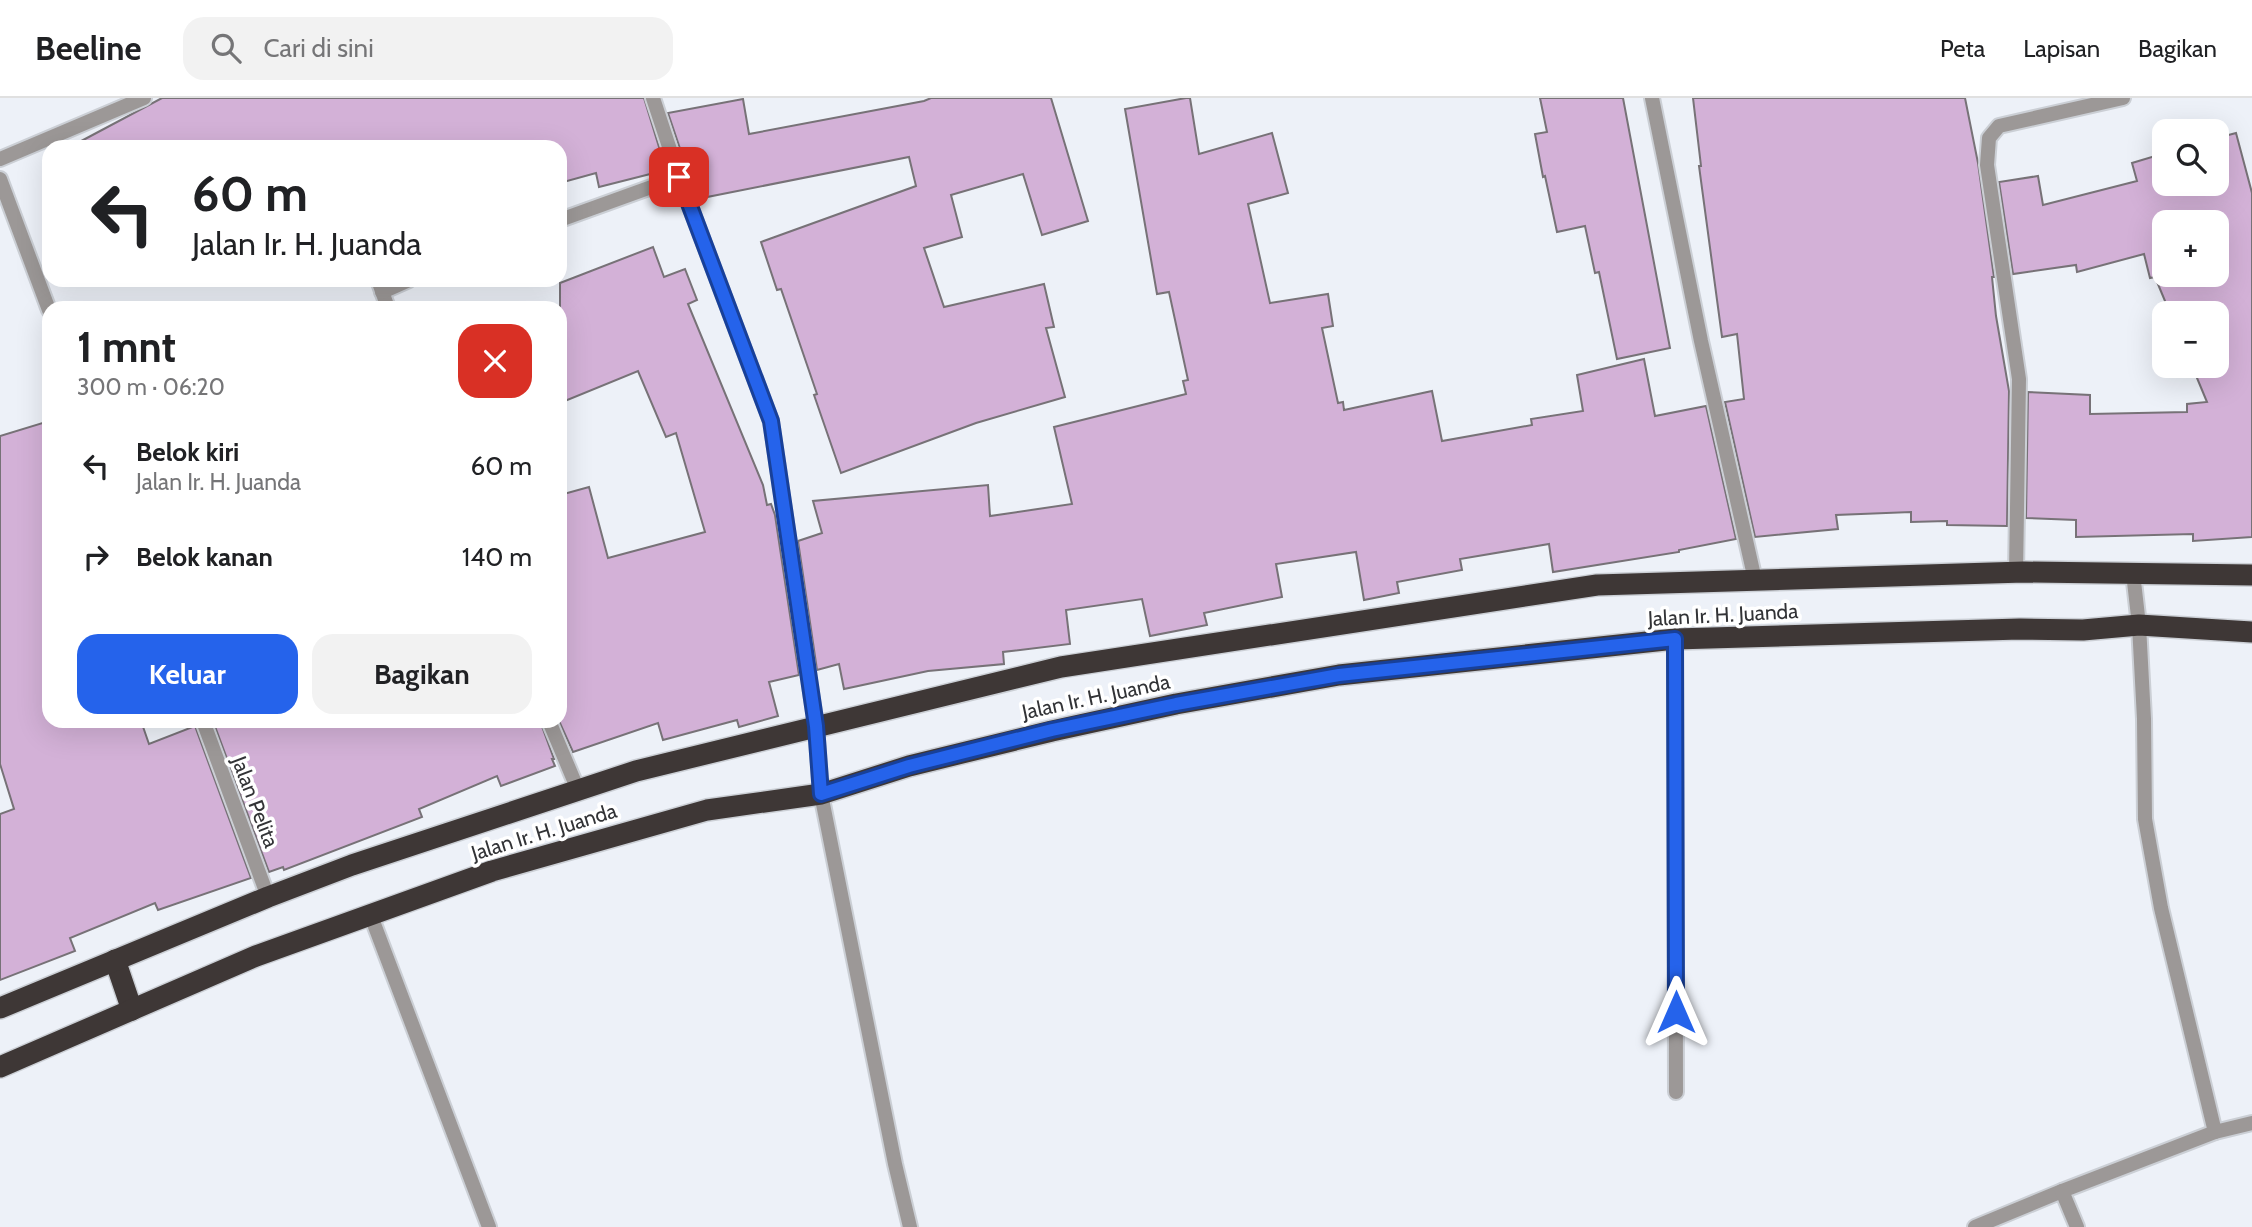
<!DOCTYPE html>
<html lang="id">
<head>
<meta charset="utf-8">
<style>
  :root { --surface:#fff; --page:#f2f2f2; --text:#202124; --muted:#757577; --line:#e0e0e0; --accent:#2563eb }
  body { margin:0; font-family:Cabin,sans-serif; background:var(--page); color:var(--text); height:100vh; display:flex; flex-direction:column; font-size:26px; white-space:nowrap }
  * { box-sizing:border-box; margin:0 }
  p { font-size:23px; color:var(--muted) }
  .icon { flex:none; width:38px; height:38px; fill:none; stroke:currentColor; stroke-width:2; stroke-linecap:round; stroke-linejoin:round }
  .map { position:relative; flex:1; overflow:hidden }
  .details { position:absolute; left:42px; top:203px; width:525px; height:427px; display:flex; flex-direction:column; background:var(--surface); border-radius:21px; box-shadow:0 7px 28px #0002 }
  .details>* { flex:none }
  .top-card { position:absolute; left:42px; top:42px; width:525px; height:147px; border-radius:21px; box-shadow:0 7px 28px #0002; background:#fff; color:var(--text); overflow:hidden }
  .controls { position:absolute; left:2152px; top:21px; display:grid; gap:14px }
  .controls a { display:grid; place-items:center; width:77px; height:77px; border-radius:14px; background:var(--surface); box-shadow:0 7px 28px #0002; font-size:35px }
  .pin { position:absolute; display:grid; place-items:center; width:60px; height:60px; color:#fff; margin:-30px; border-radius:14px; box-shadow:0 4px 10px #0006 }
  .me { position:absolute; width:77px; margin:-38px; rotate:0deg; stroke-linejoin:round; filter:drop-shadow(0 0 5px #0008) }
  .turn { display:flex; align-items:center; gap:24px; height:147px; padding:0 35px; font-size:32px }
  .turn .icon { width:91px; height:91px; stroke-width:2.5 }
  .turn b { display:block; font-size:49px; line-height:60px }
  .round { display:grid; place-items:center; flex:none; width:74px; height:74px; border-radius:21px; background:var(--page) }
  .headline { display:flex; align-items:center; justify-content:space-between; height:119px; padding:0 35px }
  h1 { font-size:42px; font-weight:700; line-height:52px }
  .button { display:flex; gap:14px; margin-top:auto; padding:14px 35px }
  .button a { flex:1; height:80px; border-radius:21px; background:var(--accent); color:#fff; font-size:28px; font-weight:700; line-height:80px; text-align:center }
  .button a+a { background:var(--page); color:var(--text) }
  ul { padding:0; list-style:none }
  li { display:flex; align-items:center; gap:21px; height:91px; padding:0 35px }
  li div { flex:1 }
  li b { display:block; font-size:26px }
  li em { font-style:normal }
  header { display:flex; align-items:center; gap:42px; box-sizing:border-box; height:98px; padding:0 35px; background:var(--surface); border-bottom:2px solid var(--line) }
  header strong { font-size:33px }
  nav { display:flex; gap:38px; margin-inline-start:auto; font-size:24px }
  .search { width:490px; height:63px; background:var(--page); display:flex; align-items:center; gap:18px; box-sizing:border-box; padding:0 24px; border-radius:21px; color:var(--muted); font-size:26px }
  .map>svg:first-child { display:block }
  .building { fill:#d3b1d7; stroke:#777277; stroke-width:2; fill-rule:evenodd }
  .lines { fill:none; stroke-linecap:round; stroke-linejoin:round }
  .street-casing { stroke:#cbcfd5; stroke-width:18 }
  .highway-casing { stroke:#cbcfd5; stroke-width:24 }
  .street { stroke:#9c9897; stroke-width:14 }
  .highway { stroke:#3e3736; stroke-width:21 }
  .route-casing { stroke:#184099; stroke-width:18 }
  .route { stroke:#2563eb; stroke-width:12 }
  .labels { text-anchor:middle; stroke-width:7; stroke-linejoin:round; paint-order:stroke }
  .street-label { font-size:21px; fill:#323336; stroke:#fff }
</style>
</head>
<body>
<header>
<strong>Beeline</strong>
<div class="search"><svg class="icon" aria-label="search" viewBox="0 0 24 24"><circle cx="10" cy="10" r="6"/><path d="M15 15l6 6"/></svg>Cari di sini</div>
<nav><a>Peta</a><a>Lapisan</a><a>Bagikan</a></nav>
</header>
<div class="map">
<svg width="2252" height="1129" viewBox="0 0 2252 1129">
  <rect width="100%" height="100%" fill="#edf1f8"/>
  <g class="building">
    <path d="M 162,0 L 644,0 L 666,72 L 599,89 L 596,75 L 560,85 L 560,49 L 70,49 Z"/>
    <path d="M 931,0 L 1051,0 L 1088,123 L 1042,137 L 1023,76 L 951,97 L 962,139 L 924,150 L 944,209 L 1044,186 L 1054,229 L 1046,230 L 1065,299 L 976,325 L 841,375 L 814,297 L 817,296 L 781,191 L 777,192 L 761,144 L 916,88 L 909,59 L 697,101 L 668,15 L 743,1 L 749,36 L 924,3 Z"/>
    <path d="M 1186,0 L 1190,0 L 1199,56 L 1272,35 L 1288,95 L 1248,106 L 1270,205 L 1328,196 L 1333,228 L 1322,230 L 1338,305 L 1343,304 L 1344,312 L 1432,293 L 1442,343 L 1532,327 L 1531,321 L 1583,313 L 1577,277 L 1644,261 L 1655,318 L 1706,308 L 1736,441 L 1679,452 L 1679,454 L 1553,474 L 1549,446 L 1460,461 L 1462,472 L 1397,484 L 1399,495 L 1364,502 L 1356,454 L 1276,466 L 1282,499 L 1204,515 L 1207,527 L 1150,538 L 1142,501 L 1066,512 L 1070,546 L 1003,554 L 1004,566 L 928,573 L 844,591 L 839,566 L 817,572 L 798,443 L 822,435 L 813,403 L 988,387 L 990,418 L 1072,406 L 1054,329 L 1186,296 L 1183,283 L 1188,282 L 1169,194 L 1157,196 L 1125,11 Z"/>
    <path d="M 1540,0 L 1623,0 L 1670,250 L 1617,261 L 1599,174 L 1595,175 L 1585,128 L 1557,134 L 1545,78 L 1543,79 L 1535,36 L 1547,34 Z"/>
    <path d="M 1693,0 L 1965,0 L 1978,65 L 1994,179 L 1992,179 L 1996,218 L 2009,293 L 2007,428 L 1947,427 L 1947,423 L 1911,424 L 1911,414 L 1836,417 L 1838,431 L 1755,439 L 1725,304 L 1744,301 L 1737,236 L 1722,239 L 1699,68 L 1701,68 Z"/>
    <path d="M 2236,35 L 2252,95 L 2252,439 L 2193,443 L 2193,436 L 2076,439 L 2076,422 L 2026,420 L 2028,294 L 2090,297 L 2090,316 L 2187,314 L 2187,306 L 2207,304 L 2192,268 L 2217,268 L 2217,215 L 2170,215 L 2155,179 L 2150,180 L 2144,156 L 2077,174 L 2076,167 L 2013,176 L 1999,84 L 2038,78 L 2043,107 L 2137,83 L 2132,65 L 2165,55 L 2165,86 L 2217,86 L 2217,40 ZM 2165,124 L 2217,124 L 2217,177 L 2165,177 Z"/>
    <path d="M 653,149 L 664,179 L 685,171 L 697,202 L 688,206 L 763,387 L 767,407 L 771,406 L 775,417 L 799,577 L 769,584 L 778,618 L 739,629 L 737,622 L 663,642 L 658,625 L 573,654 L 559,623 L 560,397 L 589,389 L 608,460 L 705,434 L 676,335 L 666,339 L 638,273 L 560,305 L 560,185 Z"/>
    <path d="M 49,323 L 49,623 L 141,623 L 149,646 L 195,628 L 251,780 L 158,812 L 155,805 L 70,840 L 75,853 L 0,882 L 0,716 L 14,711 L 0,666 L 0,338 Z"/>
    <path d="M 213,623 L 540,623 L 554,661 L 552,661 L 555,668 L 501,688 L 497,678 L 419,711 L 422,719 L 284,772 L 283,769 L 269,774 Z"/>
  </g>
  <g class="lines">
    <defs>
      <g id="street">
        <path d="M 653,0 L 679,79 L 771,323 L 816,628 L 821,696 L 895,1066 L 910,1129"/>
        <path d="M 1652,0 L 1701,243 L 1755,482"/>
        <path d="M 0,61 L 144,0"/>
        <path d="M 0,81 L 49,212"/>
        <path d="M 560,122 L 679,79"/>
        <path d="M 378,182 L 388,210"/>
        <path d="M 382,194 L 409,182"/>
        <path d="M 2016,476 L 2019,281 L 1987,67 L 1989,40 L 1999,28 L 2123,0"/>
        <path d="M 1675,541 L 1676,994"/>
        <path d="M 203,623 L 268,799"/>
        <path d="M 549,623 L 578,692"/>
        <path d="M 371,818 L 489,1129"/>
        <path d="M 2215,1034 L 2252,1025"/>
        <path d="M 1975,1129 L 2062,1093"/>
        <path d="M 2077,1129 L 2062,1093 L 2215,1034 L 2161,810 L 2145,721 L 2144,621 L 2139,527 L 2133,475"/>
      </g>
      <g id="highway">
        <path d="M 115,862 L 132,912"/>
        <path d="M 0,910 L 268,799 L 352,767 L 636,673 L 1061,569 L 1597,487 L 2024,474 L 2252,477"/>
        <path d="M 0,969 L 256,858 L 492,773 L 707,712 L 821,696 L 909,668 L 1052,633 L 1176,606 L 1339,577 L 1675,541 L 2020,531 L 2083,532 L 2139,527 L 2252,534"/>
      </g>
    </defs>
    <use href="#street" class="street-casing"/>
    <use href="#highway" class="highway-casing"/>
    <use href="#street" class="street"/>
    <use href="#highway" class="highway"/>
  </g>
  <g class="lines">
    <defs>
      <path id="route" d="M 679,79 L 771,323 L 816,628 L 821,696 L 909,668 L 1052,632 L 1176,606 L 1339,577 L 1675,541 L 1676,914"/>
    </defs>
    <use href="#route" class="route-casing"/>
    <use href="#route" class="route"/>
  </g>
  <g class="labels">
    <g class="street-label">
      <text transform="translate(1723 517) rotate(-3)" y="7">Jalan Ir. H. Juanda</text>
      <text transform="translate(1096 599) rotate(-12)" y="7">Jalan Ir. H. Juanda</text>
      <text transform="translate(255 704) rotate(69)" y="7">Jalan Pelita</text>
      <text transform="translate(544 734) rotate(-17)" y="7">Jalan Ir. H. Juanda</text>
    </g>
  </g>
</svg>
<div class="controls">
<a><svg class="icon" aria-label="search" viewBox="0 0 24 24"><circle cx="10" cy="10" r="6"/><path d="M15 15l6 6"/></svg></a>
<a>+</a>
<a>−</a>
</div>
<div class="pin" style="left:679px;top:79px;background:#d93025"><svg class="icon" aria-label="arrive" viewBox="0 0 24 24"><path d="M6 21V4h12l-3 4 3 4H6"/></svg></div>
<svg class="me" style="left:1676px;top:914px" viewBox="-20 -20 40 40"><path d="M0-17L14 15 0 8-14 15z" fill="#2563eb" stroke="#fff" stroke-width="4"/></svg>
<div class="top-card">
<div class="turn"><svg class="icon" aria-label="left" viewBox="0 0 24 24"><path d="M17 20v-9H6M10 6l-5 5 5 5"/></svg><div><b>60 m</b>Jalan Ir. H. Juanda</div></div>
</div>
<section class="details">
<div class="headline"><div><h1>1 mnt</h1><p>300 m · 06:20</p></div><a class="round" style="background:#d93025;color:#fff"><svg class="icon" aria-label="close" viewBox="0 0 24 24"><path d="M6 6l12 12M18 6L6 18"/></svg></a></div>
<ul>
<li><svg class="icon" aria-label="left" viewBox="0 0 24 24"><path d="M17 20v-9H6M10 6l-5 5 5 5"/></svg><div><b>Belok kiri</b><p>Jalan Ir. H. Juanda</p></div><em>60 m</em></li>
<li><svg class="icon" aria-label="right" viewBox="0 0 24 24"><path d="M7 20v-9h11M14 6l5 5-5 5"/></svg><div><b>Belok kanan</b></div><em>140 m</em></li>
</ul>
<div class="button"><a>Keluar</a><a>Bagikan</a></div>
</section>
</div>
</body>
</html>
